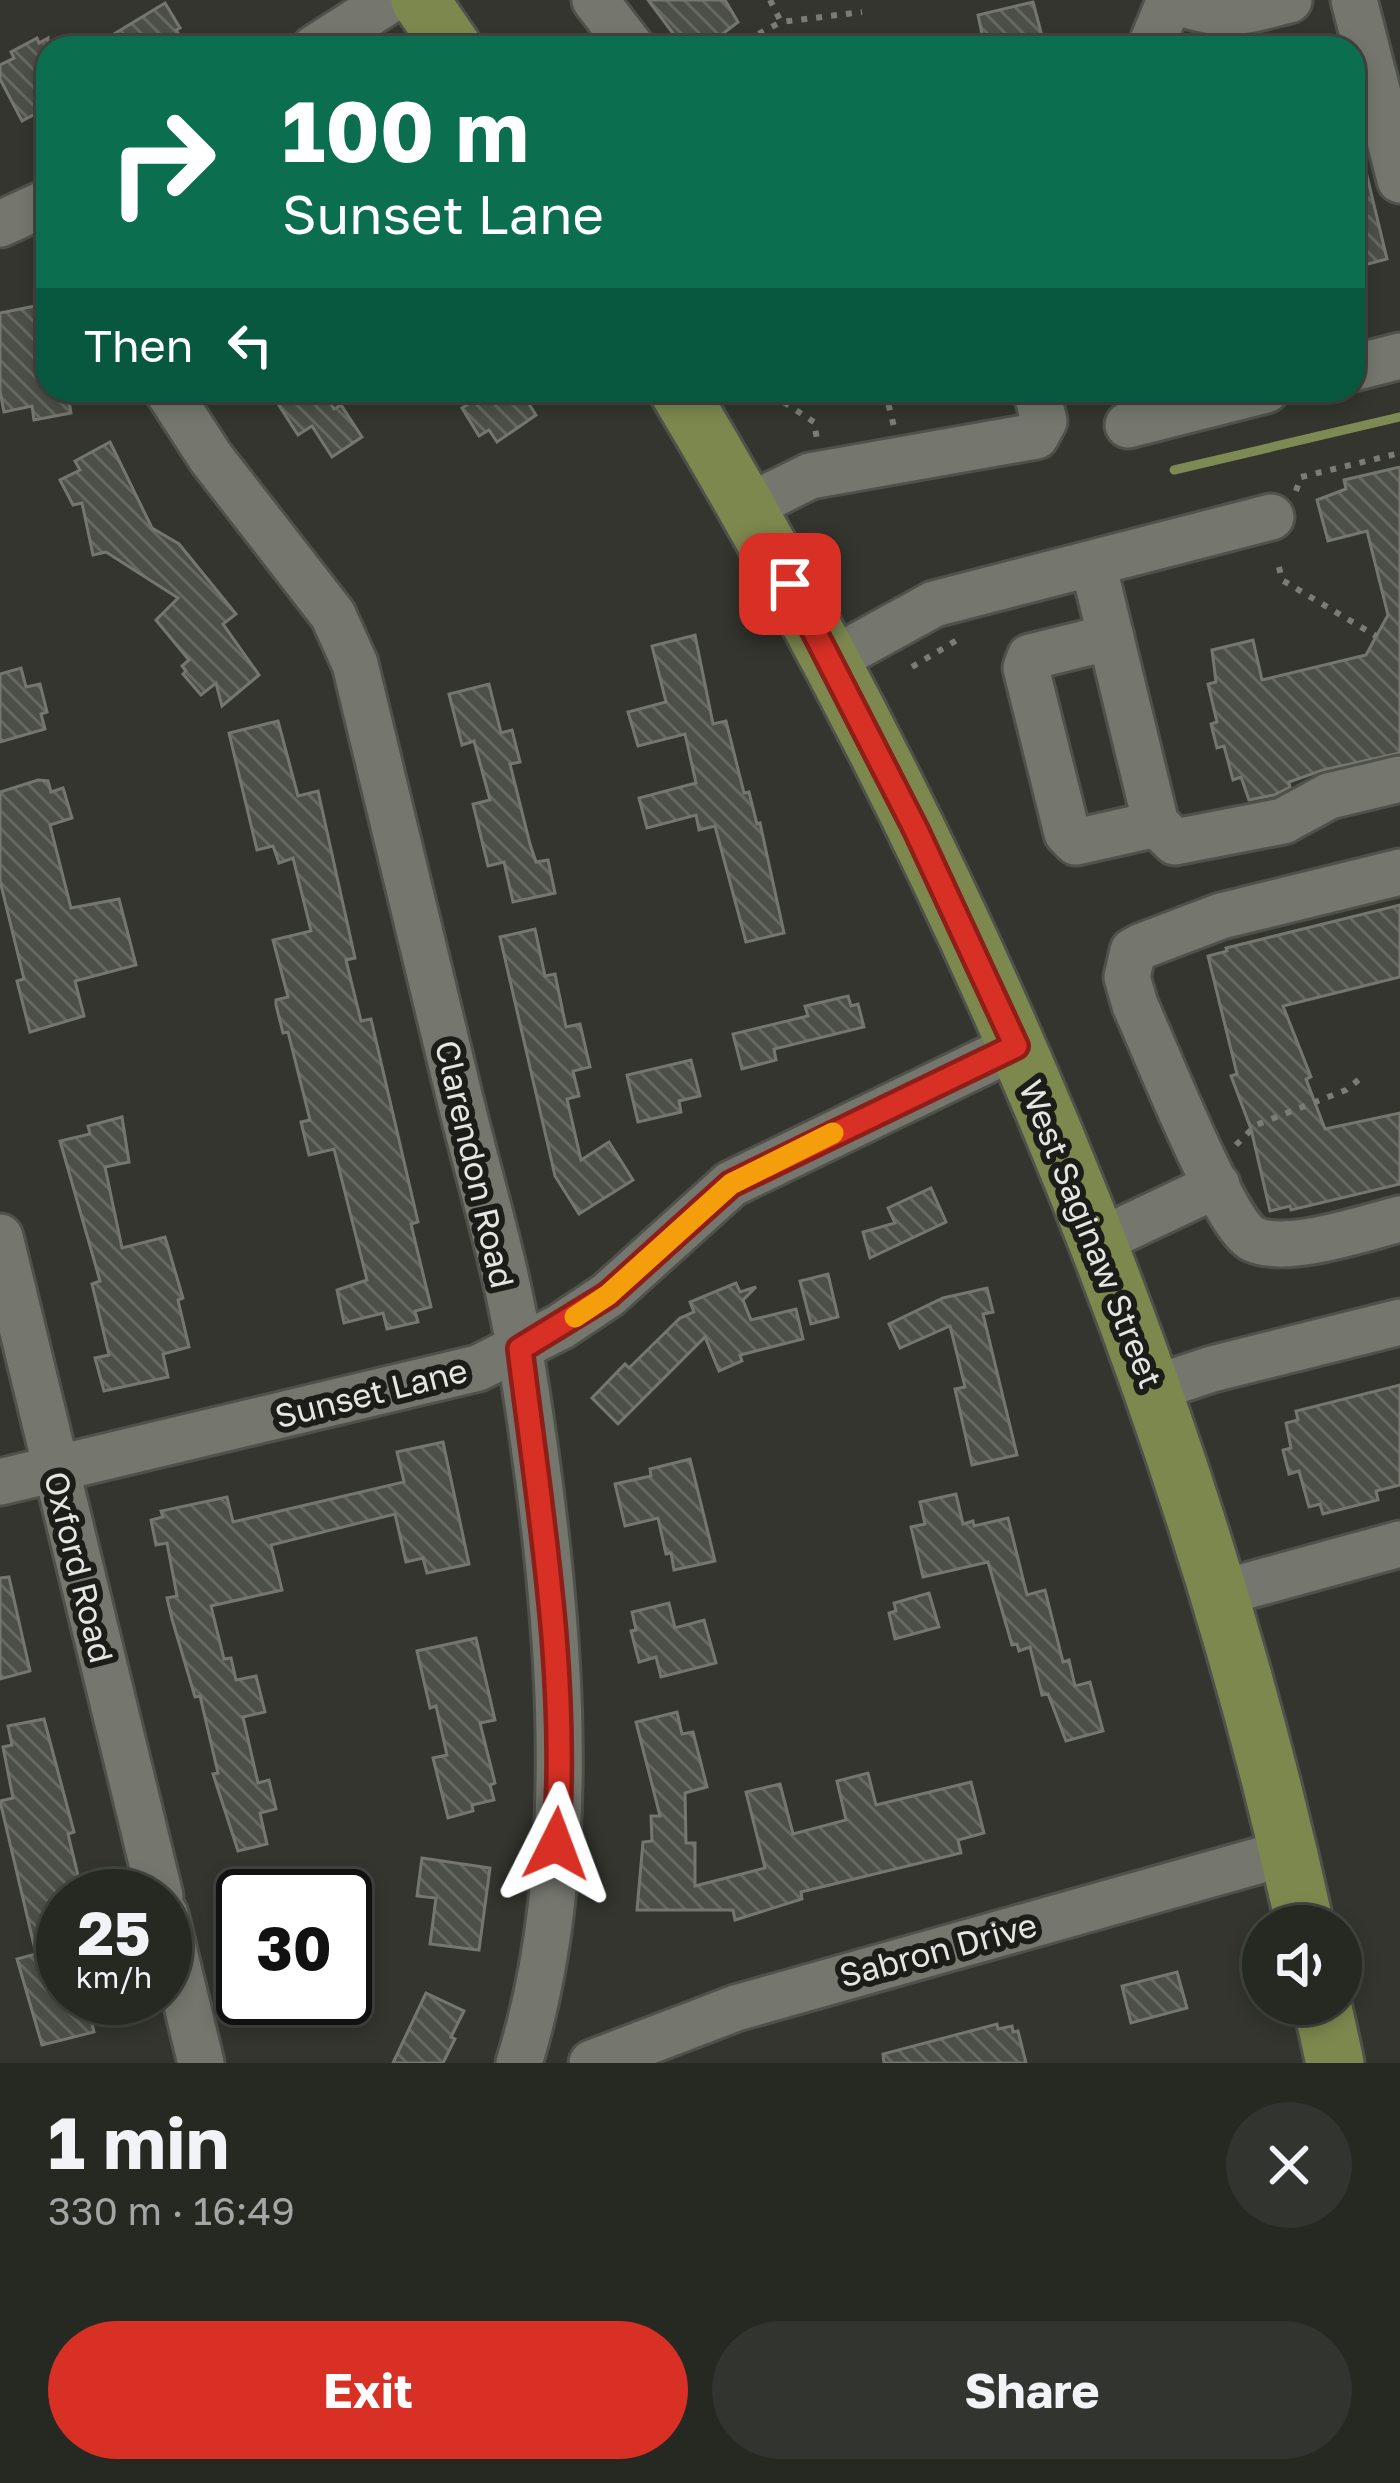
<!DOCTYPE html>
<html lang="en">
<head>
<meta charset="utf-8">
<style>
  :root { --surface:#262822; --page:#32342f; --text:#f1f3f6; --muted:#a4a6a5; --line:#424440; --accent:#d93025 }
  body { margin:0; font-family:"Golos Text",sans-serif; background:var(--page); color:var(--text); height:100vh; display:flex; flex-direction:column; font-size:45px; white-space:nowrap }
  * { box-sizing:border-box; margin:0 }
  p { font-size:39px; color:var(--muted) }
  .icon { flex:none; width:66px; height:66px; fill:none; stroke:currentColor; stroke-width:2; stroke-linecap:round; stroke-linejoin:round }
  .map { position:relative; height:2063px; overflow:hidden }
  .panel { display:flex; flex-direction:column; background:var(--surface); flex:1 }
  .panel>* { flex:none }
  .top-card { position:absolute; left:36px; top:36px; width:1329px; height:366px; border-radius:36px; box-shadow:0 6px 18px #0003,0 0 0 3px var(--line); background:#0b6e4f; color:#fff; overflow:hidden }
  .controls { position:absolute; left:1242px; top:1905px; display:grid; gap:24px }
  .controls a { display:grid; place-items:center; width:120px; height:120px; border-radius:50%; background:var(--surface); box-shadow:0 6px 18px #0003,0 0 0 3px var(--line); font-size:60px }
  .speed { position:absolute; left:36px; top:1869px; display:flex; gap:24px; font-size:60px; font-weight:700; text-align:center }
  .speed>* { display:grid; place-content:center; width:156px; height:156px; border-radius:50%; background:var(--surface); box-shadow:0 6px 18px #0003,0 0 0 3px var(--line); line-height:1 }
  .speed small { font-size:30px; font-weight:400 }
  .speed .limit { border:6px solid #111; border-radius:18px; background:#fff; color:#111 }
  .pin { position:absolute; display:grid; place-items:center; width:102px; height:102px; color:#fff; margin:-51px; border-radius:24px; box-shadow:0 6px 18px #0006 }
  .me { position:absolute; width:132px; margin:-66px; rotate:3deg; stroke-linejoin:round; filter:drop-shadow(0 0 9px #0008) }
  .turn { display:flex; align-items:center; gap:42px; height:252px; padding:0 48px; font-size:54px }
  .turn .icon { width:156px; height:156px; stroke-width:2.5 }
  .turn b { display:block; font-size:84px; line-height:102px }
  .then { display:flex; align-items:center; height:114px; padding:0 48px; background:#0003; gap:24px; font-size:45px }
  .round { display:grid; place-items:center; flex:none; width:126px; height:126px; border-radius:63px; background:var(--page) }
  .head { display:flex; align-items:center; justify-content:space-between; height:204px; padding:0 48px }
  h1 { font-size:72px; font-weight:700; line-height:90px }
  .primary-button { display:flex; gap:24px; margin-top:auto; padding:24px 48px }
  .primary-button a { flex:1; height:138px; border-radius:72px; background:var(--accent); color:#fff; font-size:48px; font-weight:700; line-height:138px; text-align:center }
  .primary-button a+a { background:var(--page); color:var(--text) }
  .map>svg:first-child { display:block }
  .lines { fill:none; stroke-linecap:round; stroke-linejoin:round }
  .stream { stroke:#7e8a54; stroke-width:9 }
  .building { fill:url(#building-back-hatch); stroke:#75776f; stroke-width:3 }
  .minor-casing { stroke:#4f514b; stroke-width:51 }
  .major-casing { stroke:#4f514b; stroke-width:63 }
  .path { stroke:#7a7c75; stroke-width:6; stroke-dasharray:6 9; stroke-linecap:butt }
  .minor { stroke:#75776e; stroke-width:45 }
  .major { stroke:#7d884e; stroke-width:57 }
  .route-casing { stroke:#8d1f18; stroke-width:30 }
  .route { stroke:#d93025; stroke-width:21 }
  .slow { stroke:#f59e0b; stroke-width:21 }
  .labels { text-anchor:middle; stroke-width:12; stroke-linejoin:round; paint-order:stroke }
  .street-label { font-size:33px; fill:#e4e6e1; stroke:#1c1c19 }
</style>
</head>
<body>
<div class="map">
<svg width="1400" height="2063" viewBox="0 0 1400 2063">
  <defs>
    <pattern id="building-back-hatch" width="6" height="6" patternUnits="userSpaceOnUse" patternTransform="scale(3)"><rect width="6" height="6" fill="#4c4f47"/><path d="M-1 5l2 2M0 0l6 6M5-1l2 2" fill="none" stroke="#666861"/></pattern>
  </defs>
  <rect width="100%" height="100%" fill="#33352e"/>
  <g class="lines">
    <path class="stream" d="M 1174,470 L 1400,417"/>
  </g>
  <g class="building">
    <path d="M 648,0 L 725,0 L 738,22 L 704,48 L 684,48 Z"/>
    <path d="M 1033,2 L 1042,36 L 1031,38 L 1033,48 L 985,48 L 978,15 Z"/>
    <path d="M 165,3 L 180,28 L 176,30 L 180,36 L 161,48 L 91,48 Z"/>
    <path d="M 37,38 L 39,43 L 48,38 L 48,107 L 22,121 L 0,79 L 0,65 L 14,58 L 11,52 Z"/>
    <path d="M 1363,159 L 1387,259 L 1353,268 L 1353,160 Z"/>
    <path d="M 40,305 L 48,345 L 48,390 L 67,390 L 71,413 L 34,420 L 32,406 L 4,412 L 0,391 L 0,313 Z"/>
    <path d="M 269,390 L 322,390 L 334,409 L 341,405 L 362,437 L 332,457 L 312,426 L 298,435 Z"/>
    <path d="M 465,390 L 520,390 L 536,415 L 497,442 L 489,430 L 479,436 L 462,408 L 473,401 Z"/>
    <path d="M 110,442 L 152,528 L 179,544 L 236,614 L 223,624 L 259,675 L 222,706 L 216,683 L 201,695 L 183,674 L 186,671 L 182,666 L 189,660 L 156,620 L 178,598 L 106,552 L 93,555 L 82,503 L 73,505 L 60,480 L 80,470 L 75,461 Z"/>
    <path d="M 1400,467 L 1400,753 L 1323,770 L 1289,782 L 1290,787 L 1274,795 L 1249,800 L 1241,777 L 1233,780 L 1224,746 L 1217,748 L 1211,724 L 1217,722 L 1208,684 L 1216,682 L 1212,650 L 1253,640 L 1262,680 L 1366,655 L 1388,615 L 1367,531 L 1328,541 L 1317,500 L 1346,489 L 1344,480 Z"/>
    <path d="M 695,635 L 713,724 L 726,721 L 744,793 L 749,792 L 757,824 L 760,823 L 784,933 L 746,942 L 715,826 L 699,830 L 696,815 L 647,828 L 639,798 L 696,783 L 685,734 L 638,746 L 628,712 L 666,702 L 652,646 Z"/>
    <path d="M 21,668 L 26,687 L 40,684 L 47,712 L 41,714 L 45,729 L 0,742 L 0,674 Z"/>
    <path d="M 489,684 L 501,733 L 512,730 L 520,762 L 510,764 L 530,844 L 536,862 L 548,860 L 555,893 L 513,902 L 504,862 L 488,866 L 473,804 L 490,800 L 474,741 L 462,745 L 449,694 Z"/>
    <path d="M 278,721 L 298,796 L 318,791 L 355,958 L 346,960 L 361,1021 L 371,1019 L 418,1222 L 411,1224 L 431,1307 L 415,1311 L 418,1322 L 387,1329 L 383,1313 L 344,1323 L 337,1290 L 367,1280 L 334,1149 L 309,1155 L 301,1122 L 310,1120 L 288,1032 L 283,1033 L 276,1005 L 276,1000 L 288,997 L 273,940 L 311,931 L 293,858 L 279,863 L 273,846 L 257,850 L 229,733 Z"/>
    <path d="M 38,780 L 48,781 L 51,792 L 63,788 L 72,818 L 50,825 L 71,908 L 119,899 L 136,965 L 75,981 L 84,1016 L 30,1032 L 17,981 L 24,979 L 0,881 L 0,792 Z"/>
    <path d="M 1400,905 L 1400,977 L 1283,1006 L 1311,1077 L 1306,1079 L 1325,1129 L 1400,1113 L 1400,1184 L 1291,1210 L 1290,1206 L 1270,1211 L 1251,1129 L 1231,1076 L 1237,1074 L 1208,956 L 1227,951 L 1226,948 Z"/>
    <path d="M 535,929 L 545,976 L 555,974 L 566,1027 L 580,1024 L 590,1067 L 573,1071 L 579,1096 L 567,1099 L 581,1160 L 609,1142 L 633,1180 L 579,1214 L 555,1176 L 500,937 Z"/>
    <path d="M 848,996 L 851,1006 L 858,1004 L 864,1027 L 774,1049 L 776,1060 L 742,1069 L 733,1034 L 808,1016 L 805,1006 Z"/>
    <path d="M 691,1060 L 700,1096 L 679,1101 L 681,1112 L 638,1122 L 627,1075 Z"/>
    <path d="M 122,1117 L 129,1162 L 105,1167 L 122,1248 L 165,1237 L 183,1298 L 178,1300 L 189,1347 L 163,1354 L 168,1377 L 104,1391 L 95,1358 L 109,1355 L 92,1284 L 100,1281 L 60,1141 L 90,1134 L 88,1126 Z"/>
    <path d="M 931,1188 L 946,1222 L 870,1258 L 863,1232 L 895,1223 L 888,1208 Z"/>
    <path d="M 828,1274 L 838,1317 L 811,1324 L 800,1281 Z"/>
    <path d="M 736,1283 L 740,1292 L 756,1287 L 743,1300 L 751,1320 L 796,1309 L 803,1339 L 740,1355 L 742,1361 L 719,1371 L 705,1337 L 618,1424 L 592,1398 L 625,1364 L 629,1368 L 680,1318 L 694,1312 L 690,1302 Z"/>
    <path d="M 987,1288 L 993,1312 L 983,1314 L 1017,1455 L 972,1465 L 955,1389 L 965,1387 L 950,1326 L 900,1348 L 889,1324 L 943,1298 Z"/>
    <path d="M 1400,1385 L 1400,1485 L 1376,1491 L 1378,1500 L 1323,1514 L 1320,1504 L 1309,1507 L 1299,1471 L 1289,1474 L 1283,1450 L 1291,1448 L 1286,1423 L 1298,1420 L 1296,1411 Z"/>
    <path d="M 443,1442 L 469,1564 L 427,1573 L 423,1558 L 406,1562 L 395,1514 L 271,1545 L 282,1590 L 211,1606 L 224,1659 L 231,1658 L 236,1680 L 256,1676 L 265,1712 L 243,1717 L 258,1783 L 269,1780 L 276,1809 L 260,1813 L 267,1844 L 238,1851 L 213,1774 L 218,1773 L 200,1696 L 195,1697 L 172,1619 L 167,1598 L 177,1596 L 167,1543 L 156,1545 L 151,1520 L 163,1517 L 161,1511 L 227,1497 L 233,1522 L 404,1482 L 397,1452 Z"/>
    <path d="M 690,1459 L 715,1561 L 674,1570 L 671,1553 L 666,1554 L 658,1518 L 625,1526 L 615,1484 L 651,1476 L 650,1469 Z"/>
    <path d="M 956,1494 L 963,1524 L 973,1521 L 974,1526 L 1008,1518 L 1027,1595 L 1045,1590 L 1063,1662 L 1069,1660 L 1075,1686 L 1090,1682 L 1103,1731 L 1066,1741 L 1048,1694 L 1042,1695 L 1030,1647 L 1019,1651 L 1017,1644 L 1012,1645 L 988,1562 L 923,1577 L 911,1527 L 925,1524 L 920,1502 Z"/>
    <path d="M 9,1577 L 30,1671 L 0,1679 L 0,1578 Z"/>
    <path d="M 929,1593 L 939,1627 L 895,1639 L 889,1613 L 896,1611 L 894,1603 Z"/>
    <path d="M 669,1603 L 675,1628 L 704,1620 L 716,1663 L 661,1677 L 656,1657 L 639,1662 L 631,1631 L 636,1630 L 632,1612 Z"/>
    <path d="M 476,1638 L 495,1720 L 480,1723 L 495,1783 L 490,1785 L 494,1800 L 472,1805 L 473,1811 L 448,1818 L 433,1758 L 447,1755 L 436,1706 L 430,1708 L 417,1651 Z"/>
    <path d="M 677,1712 L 682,1734 L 693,1732 L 707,1787 L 685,1793 L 686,1843 L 695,1843 L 695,1886 L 765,1868 L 746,1792 L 780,1784 L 793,1834 L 846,1820 L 837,1781 L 868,1773 L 876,1805 L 971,1782 L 984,1833 L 958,1840 L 961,1853 L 801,1892 L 802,1899 L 735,1920 L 733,1910 L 637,1910 L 643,1842 L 652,1841 L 651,1816 L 660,1816 L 636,1722 Z"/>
    <path d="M 44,1719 L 74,1832 L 68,1834 L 83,1896 L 63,1896 L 63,1998 L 71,1998 L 74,2010 L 88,2007 L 94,2032 L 42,2045 L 17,1959 L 36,1954 L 0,1801 L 13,1798 L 3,1747 L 12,1745 L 8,1726 Z"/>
    <path d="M 422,1858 L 490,1868 L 479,1950 L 430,1944 L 436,1898 L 417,1896 Z"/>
    <path d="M 1177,1972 L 1187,2008 L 1131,2023 L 1122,1986 Z"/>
    <path d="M 426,1993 L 464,2011 L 451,2037 L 455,2039 L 443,2063 L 393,2063 Z"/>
    <path d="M 997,2024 L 998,2029 L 1012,2026 L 1013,2032 L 1018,2031 L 1026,2063 L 884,2063 L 883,2054 Z"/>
  </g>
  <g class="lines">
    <defs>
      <g id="minor">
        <path d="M 595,0 L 632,48"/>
        <path d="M 1172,0 C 1225,19 1236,13 1289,0"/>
        <path d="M 1354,0 L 1400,180"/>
        <path d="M 315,48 L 390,0"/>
        <path d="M 1150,48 L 1170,0"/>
        <path d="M 0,224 L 48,202"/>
        <path d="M 1353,368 L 1400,356"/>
        <path d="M 167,390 L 211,458 L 333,615 L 355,664 C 389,805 423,946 457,1087 C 478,1175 506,1263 520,1352 C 556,1574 587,1846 519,2063"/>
        <path d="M 1128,425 L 1266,390"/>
        <path d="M 748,507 L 810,476 L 1036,436 L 1044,421 L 1036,390"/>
        <path d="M 1093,564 L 1156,824 L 1175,842 L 1283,821 L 1329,796 L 1400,779"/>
        <path d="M 1111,637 L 1030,657 L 1026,668 L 1067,833 L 1076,842 L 1156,824"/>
        <path d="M 832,660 L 934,604 L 1271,517"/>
        <path d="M 1400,872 L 1221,916 L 1142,946 L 1133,951 L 1127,977 L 1135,1005 C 1153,1044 1224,1225 1253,1239 C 1286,1255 1364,1228 1400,1219"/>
        <path d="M 0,1237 L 160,1896"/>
        <path d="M 1097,1242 L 1217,1185"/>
        <path d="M 1152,1389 L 1212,1369 L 1400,1322"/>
        <path d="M 0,1482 L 478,1368 L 560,1327 L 608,1295 L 731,1184 L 1016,1046"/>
        <path d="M 1221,1593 L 1400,1544"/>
        <path d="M 165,1914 L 201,2063"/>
        <path d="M 592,2063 L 736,2008 L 1289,1852"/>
      </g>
      <g id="major">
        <path d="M 420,0 L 453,48"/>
        <path d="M 678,390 C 962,866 1187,1384 1305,1926"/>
        <path d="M 1322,2004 L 1335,2063"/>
      </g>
    </defs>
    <use href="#minor" class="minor-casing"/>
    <use href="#major" class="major-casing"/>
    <g class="path">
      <path d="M 770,0 L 781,22 L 862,12"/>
      <path d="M 732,48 L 781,22"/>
      <path d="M 777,390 L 779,399 L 814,422 L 817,439"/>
      <path d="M 885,390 L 894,427"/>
      <path d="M 779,399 L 814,390"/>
      <path d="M 1296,491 L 1301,477 L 1400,453"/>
      <path d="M 1279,567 L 1282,580 L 1376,636"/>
      <path d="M 912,667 L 957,640"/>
      <path d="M 1236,1145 L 1256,1125 L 1346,1090 L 1362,1077"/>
    </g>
    <use href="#minor" class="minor"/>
    <use href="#major" class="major"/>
  </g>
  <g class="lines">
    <defs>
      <path id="route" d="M 556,1844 C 569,1679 540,1512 520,1349 L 608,1295 L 731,1184 L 1016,1046 L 916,830 L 790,584"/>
    </defs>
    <use href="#route" class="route-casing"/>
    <use href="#route" class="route"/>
    <path class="slow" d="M 575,1317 L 608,1295 L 731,1184 L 833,1133"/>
  </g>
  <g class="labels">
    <g class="street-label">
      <text transform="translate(475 1164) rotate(77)" y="12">Clarendon Road</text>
      <text transform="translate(1091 1234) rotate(68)" y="12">West Saginaw Street</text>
      <text transform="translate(371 1393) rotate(-14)" y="12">Sunset Lane</text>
      <text transform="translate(79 1567) rotate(76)" y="12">Oxford Road</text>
      <text transform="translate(938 1950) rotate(-15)" y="12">Sabron Drive</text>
    </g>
  </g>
</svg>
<div class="controls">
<a><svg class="icon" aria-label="sound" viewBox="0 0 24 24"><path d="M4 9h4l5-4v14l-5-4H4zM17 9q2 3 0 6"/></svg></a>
</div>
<div class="speed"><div>25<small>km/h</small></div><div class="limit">30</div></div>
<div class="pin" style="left:790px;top:584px;background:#d93025"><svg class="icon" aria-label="arrive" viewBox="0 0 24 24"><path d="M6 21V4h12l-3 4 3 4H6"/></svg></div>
<svg class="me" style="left:556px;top:1844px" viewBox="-20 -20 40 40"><path d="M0-17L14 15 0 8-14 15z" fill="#d93025" stroke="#fff" stroke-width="4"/></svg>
<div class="top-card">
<div class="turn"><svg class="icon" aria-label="right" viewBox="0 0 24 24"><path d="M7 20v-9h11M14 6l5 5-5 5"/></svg><div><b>100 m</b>Sunset Lane</div></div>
<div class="then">Then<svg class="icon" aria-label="left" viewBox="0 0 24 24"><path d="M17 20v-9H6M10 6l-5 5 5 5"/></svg></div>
</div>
</div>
<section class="panel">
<div class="head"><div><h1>1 min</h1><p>330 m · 16:49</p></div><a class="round"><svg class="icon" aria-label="close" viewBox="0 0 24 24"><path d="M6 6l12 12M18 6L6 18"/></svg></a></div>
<div class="primary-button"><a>Exit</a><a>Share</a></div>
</section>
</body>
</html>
